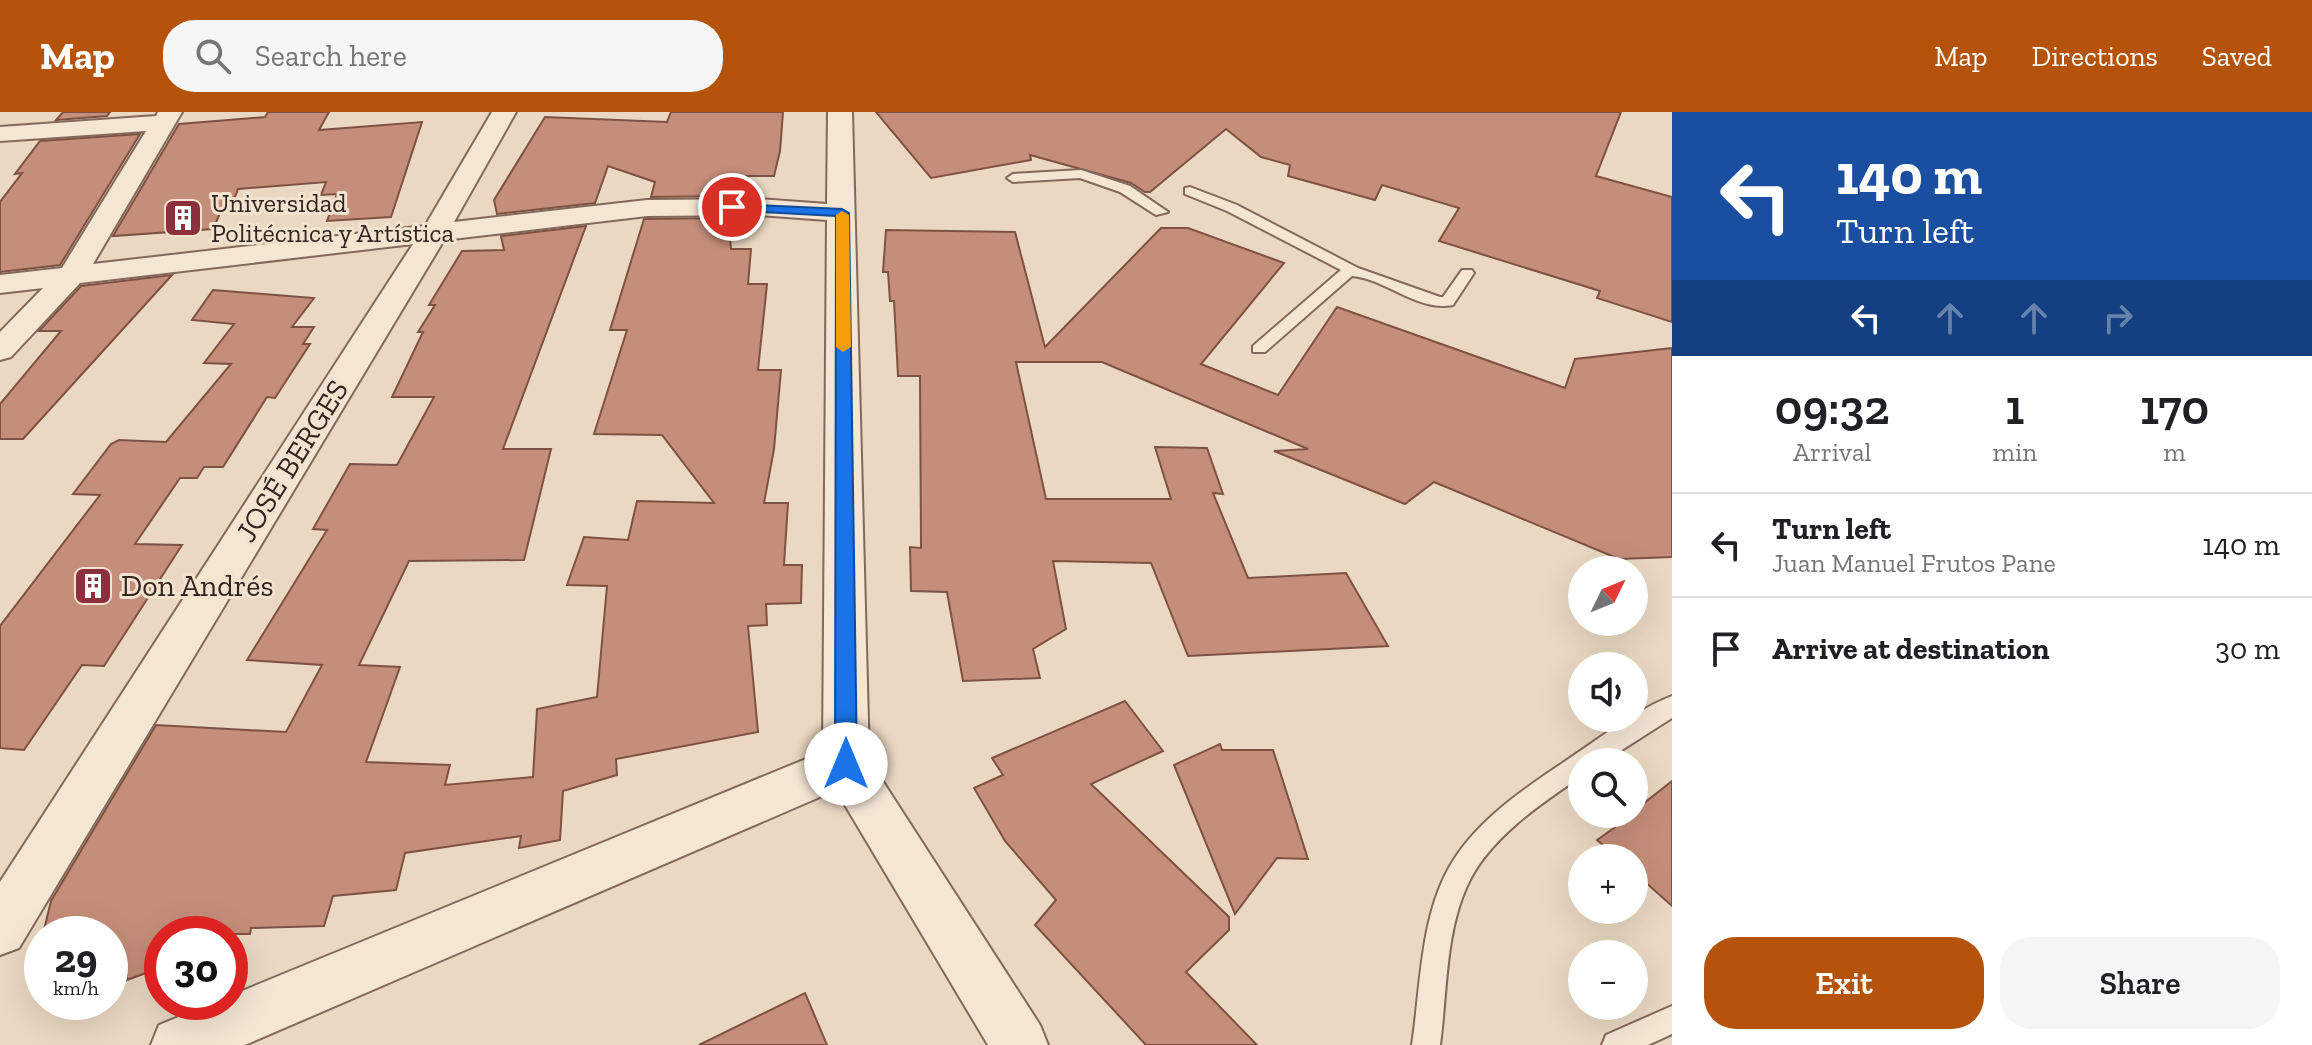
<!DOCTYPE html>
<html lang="en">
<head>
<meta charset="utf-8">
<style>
  :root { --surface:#fff; --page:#f6f6f6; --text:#202124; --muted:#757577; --line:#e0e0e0; --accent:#b45309 }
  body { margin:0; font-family:"Zilla Slab",serif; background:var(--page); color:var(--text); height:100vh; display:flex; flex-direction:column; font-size:30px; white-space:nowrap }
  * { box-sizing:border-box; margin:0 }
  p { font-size:26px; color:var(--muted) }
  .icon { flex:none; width:44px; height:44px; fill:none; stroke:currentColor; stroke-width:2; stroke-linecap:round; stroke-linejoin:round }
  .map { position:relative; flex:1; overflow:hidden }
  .details { display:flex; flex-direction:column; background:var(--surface); width:640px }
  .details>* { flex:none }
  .banner { background:#1a4fa0; color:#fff; overflow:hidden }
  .needle { width:52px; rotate:47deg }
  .fabs { position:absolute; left:1568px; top:444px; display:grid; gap:16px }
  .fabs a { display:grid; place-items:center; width:80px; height:80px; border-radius:50%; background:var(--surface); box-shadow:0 8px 32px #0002; font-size:40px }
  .speed { position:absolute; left:24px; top:804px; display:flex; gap:16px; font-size:40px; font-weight:700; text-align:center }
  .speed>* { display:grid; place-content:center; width:104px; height:104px; border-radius:50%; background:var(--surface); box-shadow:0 8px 32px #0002; line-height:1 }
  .speed small { font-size:20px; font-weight:400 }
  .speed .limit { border:12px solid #d22; background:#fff; color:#111 }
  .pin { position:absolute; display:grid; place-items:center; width:68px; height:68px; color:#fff; margin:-34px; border:4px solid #fff; border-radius:50%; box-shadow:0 2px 8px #0007 }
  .me { position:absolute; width:88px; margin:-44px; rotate:0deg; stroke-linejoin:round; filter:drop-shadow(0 0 6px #0008) }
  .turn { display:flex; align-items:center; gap:28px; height:168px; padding:0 32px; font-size:36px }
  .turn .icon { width:104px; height:104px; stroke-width:2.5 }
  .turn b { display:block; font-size:56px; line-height:68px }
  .lanes { display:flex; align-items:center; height:76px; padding:0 32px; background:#0003; justify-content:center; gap:40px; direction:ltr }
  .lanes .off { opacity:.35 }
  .eta { display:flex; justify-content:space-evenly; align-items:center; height:136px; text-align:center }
  .eta b { font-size:48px; font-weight:600; line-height:56px }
  .button { display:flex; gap:16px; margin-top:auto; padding:16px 32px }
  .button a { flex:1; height:92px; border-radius:32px; background:var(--accent); color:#fff; font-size:32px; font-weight:600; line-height:92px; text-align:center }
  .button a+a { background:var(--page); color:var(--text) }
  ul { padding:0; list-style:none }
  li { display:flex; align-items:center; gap:24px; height:104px; padding:0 32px; border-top:2px solid var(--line) }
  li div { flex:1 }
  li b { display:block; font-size:30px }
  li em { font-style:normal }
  header { display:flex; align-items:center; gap:48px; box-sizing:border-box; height:112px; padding:0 40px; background:var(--accent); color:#fff }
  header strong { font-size:38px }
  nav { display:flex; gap:44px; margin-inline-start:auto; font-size:28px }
  .search { width:560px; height:72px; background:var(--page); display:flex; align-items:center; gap:20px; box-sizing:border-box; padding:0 28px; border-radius:32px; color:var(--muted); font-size:30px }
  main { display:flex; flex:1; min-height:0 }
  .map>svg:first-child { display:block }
  .building { fill:#c58e7a; stroke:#7f5142; stroke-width:2 }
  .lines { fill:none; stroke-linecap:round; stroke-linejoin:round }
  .service-casing { stroke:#82695b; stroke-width:4 }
  .minor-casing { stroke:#82695b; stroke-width:4 }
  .service { fill:#f5e6d4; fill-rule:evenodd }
  .minor { fill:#f5e6d4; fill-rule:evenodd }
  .route { fill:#1a73e8; stroke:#114b97; stroke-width:2 }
  .slow { fill:#f59e0b }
  .labels { text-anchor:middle; stroke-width:6; stroke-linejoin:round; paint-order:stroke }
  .far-poi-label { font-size:26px; fill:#33251e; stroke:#f2e3d0; text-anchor:start }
  .street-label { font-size:30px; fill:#33251e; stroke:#f2e3d0 }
  .poi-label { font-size:30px; fill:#33251e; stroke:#f2e3d0; text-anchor:start }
</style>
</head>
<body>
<header>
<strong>Map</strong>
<div class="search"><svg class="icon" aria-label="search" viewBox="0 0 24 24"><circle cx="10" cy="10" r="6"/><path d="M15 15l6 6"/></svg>Search here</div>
<nav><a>Map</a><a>Directions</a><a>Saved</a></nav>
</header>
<main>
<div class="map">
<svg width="1672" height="933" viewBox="0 0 1672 933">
  <rect width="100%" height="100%" fill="#ead8c2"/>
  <g class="building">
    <path d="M 63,0 L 110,0 L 107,4 L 56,8 Z"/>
    <path d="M 268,0 L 329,0 L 319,18 L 422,10 L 391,105 L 327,109 L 337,82 L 321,83 L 326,70 L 238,77 L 230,98 L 221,99 L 213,117 L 113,124 L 179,12 L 265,5 Z"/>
    <path d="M 671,0 L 783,0 L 780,39 L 774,64 L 745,64 L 743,71 L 724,70 L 725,84 L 651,85 L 655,70 L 608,54 L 595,91 L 497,102 L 494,88 L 545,5 L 667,10 Z"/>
    <path d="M 876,0 L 1621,0 L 1596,64 L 1672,85 L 1672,210 L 1597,186 L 1600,179 L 1439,129 L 1459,96 L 1382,73 L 1375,88 L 1288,64 L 1290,53 L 1261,45 L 1226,17 L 1150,80 L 1145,80 L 1131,71 L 1030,43 L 1031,48 L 931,66 Z"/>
    <path d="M 140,22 L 60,153 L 0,160 L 0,90 L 22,61 L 15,62 L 40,29 Z"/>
    <path d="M 728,106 L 731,137 L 751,137 L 748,172 L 767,172 L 758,258 L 781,258 L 774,337 L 764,391 L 788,391 L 784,453 L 802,453 L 801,491 L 766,492 L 767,513 L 748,514 L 758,620 L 616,647 L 617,663 L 563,679 L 560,728 L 519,736 L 521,724 L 405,741 L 396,778 L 333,784 L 324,814 L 251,816 L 250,822 L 162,822 L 162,855 L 127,868 L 127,857 L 110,867 L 110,822 L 43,822 L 51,789 L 156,613 L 286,620 L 322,553 L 247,548 L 327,418 L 313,417 L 350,352 L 397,353 L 434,285 L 392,285 L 423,220 L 418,220 L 435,193 L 429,193 L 462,139 L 504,138 L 501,124 L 586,114 L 503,337 L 551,337 L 524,448 L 409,449 L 359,553 L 400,555 L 366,650 L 450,653 L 445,673 L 533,665 L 537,597 L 597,585 L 607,474 L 567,473 L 584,425 L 628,428 L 637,389 L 714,391 L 662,323 L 594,322 L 627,218 L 610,218 L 644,107 Z"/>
    <path d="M 1161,116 L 1188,116 L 1284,151 L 1201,252 L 1278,283 L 1337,195 L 1565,276 L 1575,247 L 1672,236 L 1672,445 L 1619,447 L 1434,370 L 1405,392 L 1274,339 L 1308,337 L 1102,250 L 1016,250 L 1046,387 L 1171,387 L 1155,335 L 1207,336 L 1223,382 L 1213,381 L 1248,466 L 1346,461 L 1388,534 L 1188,544 L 1151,451 L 1053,449 L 1066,517 L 1033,537 L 1040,566 L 963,569 L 947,480 L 911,479 L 910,435 L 921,436 L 920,264 L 898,264 L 894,189 L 890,189 L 888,160 L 883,160 L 886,118 L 1015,120 L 1045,235 Z"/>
    <path d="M 172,163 L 23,327 L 0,327 L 0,292 L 61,219 L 39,219 L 81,174 Z"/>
    <path d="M 213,178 L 314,186 L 292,215 L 314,215 L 303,232 L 310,232 L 275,286 L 267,285 L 223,355 L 204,355 L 197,366 L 180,366 L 135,432 L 182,433 L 104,554 L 82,553 L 24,638 L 0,636 L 0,514 L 100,383 L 73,382 L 111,332 L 119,328 L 166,330 L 231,252 L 204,251 L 234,212 L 192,208 Z"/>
    <path d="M 1125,589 L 1163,639 L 1091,672 L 1229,805 L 1229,818 L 1186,860 L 1257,933 L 1146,933 L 1035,813 L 1056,788 L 1005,729 L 974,676 L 1003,663 L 992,646 Z"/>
    <path d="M 1220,632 L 1222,638 L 1273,638 L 1308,747 L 1277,746 L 1235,802 L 1174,653 Z"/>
    <path d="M 1672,669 L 1672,794 L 1634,760 L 1634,746 L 1618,746 L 1597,728 L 1634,702 L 1634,699 Z"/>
    <path d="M 805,881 L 827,933 L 699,933 Z"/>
  </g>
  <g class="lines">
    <defs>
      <g id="service">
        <path d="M 1081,58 L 1130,74 L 1168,100 L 1156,103 L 1120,80 L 1080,66 L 1013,70 L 1007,66 L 1013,62 Z"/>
        <path d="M 1190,75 L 1237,93 L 1358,156 L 1440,185 L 1443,185 L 1462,158 L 1472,158 L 1474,161 L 1453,193 C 1418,200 1386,167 1352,164 L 1265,240 L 1253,240 L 1253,234 L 1341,158 L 1227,99 L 1185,82 L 1185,76 Z"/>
        <path d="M 1672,584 L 1672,606 L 1603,650 L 1582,650 L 1582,664 C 1541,691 1487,728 1467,774 C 1445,822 1447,882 1440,933 L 1412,933 C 1421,874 1420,801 1453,749 C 1481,704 1530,673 1573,644 C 1601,625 1640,596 1672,584 Z"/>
        <path d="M 1672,894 L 1672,922 L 1648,933 L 1602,933 L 1606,923 Z"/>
      </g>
      <path id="minor" d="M 158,0 L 182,0 L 93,152 L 425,114 L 492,0 L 516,0 L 454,110 L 647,88 L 760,87 L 827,92 L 828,0 L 852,0 L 869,648 L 1040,913 L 1048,933 L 988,933 L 836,678 L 245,933 L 151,933 L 159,913 L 215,890 L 230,890 L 230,884 L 823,640 L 827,108 L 760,103 L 647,104 L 444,128 L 19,836 L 0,843 L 0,770 L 413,132 L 80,171 L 11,245 L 0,248 L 0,220 L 43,176 L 0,181 L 0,163 L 62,156 L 146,19 L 0,29 L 0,15 L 156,4 Z"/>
    </defs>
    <use href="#service" class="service-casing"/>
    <use href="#minor" class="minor-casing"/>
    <use href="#service" class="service"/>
    <use href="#minor" class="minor"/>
  </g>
  <path class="route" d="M 732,92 L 842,97 L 849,101 L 857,652 L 853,658 L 846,661 L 839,658 L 835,652 L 836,104 L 728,98 L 726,95 Z"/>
  <path class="slow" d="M 842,99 L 849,103 L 851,235 L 843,240 L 836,235 L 836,103 Z"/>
  <defs>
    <symbol id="building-square" viewBox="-11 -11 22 22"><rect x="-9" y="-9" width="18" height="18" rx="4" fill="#8c303e" stroke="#f2e3d0"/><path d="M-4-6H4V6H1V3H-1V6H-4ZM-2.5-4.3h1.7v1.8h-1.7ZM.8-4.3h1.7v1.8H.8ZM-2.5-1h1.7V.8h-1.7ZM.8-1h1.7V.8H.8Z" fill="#fff"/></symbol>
  </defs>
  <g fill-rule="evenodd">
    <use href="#building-square" x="161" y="84" width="44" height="44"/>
    <use href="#building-square" x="71" y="452" width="44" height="44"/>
  </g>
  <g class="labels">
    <g class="far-poi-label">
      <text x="211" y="100">Universidad<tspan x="211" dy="30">Politécnica y Artística</tspan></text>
    </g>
    <g class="street-label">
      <text transform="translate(292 349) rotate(-58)" y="10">JOSÉ BERGES</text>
    </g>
    <g class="poi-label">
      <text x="121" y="484">Don Andrés</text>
    </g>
  </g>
</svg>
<div class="fabs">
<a><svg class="needle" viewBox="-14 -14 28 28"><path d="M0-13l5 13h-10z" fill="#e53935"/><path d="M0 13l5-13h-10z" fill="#757577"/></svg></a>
<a><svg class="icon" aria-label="sound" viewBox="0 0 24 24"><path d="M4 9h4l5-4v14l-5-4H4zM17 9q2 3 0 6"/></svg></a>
<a><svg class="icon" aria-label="search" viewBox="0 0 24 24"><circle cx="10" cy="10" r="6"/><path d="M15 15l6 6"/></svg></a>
<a>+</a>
<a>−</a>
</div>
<div class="speed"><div>29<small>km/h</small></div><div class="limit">30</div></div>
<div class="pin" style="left:732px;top:95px;background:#d93025"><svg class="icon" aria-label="arrive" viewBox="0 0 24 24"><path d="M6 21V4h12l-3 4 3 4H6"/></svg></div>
<svg class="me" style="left:846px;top:652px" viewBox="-20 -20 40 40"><circle r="19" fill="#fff"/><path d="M0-13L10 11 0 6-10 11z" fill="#1a73e8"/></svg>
</div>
<section class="details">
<div class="banner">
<div class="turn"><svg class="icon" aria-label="left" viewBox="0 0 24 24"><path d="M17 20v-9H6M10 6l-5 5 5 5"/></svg><div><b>140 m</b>Turn left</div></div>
<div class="lanes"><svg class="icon" aria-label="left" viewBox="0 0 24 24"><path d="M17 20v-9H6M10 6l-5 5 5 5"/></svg><svg class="icon off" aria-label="ahead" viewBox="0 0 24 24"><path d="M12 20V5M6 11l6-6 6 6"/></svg><svg class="icon off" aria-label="ahead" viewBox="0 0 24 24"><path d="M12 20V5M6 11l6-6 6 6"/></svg><svg class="icon off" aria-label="right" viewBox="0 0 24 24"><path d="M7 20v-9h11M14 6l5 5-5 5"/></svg></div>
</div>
<div class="eta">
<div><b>09:32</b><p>Arrival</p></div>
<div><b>1</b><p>min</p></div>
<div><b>170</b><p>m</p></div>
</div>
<ul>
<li><svg class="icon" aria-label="left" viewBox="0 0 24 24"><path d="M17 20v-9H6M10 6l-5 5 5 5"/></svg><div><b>Turn left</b><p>Juan Manuel Frutos Pane</p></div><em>140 m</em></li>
<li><svg class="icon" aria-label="arrive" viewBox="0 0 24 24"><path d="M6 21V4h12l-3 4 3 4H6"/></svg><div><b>Arrive at destination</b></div><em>30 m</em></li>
</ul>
<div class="button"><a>Exit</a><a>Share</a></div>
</section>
</main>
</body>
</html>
